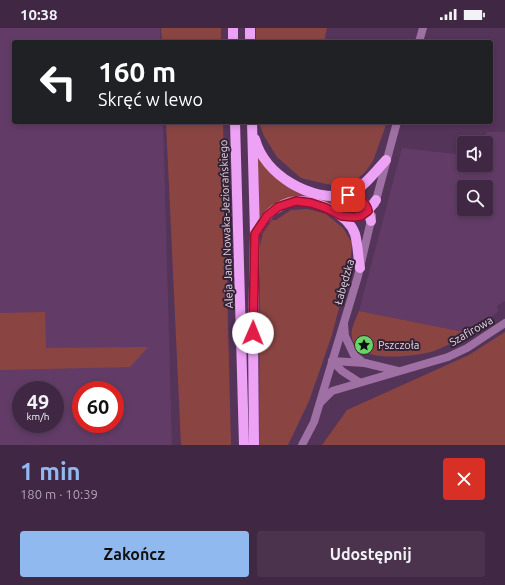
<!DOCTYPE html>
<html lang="pl">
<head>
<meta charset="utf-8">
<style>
  :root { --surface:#402743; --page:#4b334e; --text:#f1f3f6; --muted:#aea5b2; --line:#59445c; --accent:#90b9f0 }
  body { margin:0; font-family:Ubuntu,sans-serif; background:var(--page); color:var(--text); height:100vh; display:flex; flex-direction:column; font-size:15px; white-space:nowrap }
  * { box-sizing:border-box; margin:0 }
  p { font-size:13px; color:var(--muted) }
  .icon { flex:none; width:22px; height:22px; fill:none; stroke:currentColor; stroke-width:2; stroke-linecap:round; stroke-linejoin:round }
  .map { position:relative; height:417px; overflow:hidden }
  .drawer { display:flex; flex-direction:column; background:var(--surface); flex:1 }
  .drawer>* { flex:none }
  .banner { position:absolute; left:12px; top:12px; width:481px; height:84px; border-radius:4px; box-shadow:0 2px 6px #0003,0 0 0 1px var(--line); background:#202124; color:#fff; overflow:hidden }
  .buttons { position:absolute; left:457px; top:108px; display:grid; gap:8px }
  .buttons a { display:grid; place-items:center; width:36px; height:36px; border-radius:4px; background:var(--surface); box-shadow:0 2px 6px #0003,0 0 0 1px var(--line); font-size:20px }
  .speed { position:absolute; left:12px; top:353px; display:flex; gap:8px; font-size:20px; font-weight:700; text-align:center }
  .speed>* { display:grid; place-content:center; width:52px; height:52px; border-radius:50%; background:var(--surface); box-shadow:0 2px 6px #0003,0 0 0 1px var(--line); line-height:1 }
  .speed small { font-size:10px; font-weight:400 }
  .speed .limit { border:6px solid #d22; background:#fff; color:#111 }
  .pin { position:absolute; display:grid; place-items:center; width:34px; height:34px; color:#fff; margin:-17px; border-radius:8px; box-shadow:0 2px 6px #0006 }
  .me { position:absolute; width:44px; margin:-22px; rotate:1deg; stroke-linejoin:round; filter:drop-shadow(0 0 3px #0008) }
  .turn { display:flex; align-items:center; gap:14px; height:84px; padding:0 20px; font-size:18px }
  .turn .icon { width:52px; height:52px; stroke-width:2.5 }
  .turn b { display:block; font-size:28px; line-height:34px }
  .round { display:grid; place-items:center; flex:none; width:42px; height:42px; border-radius:4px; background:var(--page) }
  .overview { display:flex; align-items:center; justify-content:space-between; height:68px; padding:0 20px }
  h1 { font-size:24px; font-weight:700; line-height:30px; color:var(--accent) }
  .primary-button { display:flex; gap:8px; margin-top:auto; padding:8px 20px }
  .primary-button a { flex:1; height:46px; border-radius:4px; background:var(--accent); color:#111; font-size:16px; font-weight:700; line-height:46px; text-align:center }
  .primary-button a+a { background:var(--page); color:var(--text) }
  .status { display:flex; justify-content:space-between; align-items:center; height:28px; padding:0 20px; background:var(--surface); direction:ltr }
  .status svg { height:11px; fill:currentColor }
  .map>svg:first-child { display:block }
  .built { fill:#623c67; fill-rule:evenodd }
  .green { fill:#8a4543 }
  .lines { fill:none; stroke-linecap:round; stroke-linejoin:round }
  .minor { stroke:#9e70a3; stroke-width:8 }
  .tertiary { stroke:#9e70a3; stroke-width:8 }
  .primary { stroke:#eda2f5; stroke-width:10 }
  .route-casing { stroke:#92132f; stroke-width:10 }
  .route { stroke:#e11d48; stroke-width:7 }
  .labels { text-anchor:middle; stroke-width:4; stroke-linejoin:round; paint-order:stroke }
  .street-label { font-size:11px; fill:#e4d0e7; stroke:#322334 }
  .poi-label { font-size:11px; fill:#e4d0e7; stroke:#322334; text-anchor:start }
</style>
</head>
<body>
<div class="status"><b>10:38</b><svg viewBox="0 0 49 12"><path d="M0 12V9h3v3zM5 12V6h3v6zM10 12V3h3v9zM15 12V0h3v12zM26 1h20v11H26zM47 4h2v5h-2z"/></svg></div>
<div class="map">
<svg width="505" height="417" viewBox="0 0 505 417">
  <rect width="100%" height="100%" fill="#553459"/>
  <g class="built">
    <path d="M 0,0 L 160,0 L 160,14 L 14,14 L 14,94 L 163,94 L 172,417 L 0,417 ZM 21,362 L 55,362 L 55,396 L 21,396 ZM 81,362 L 115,362 L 115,396 L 81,396 Z"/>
    <path d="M 487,104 L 505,104 L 505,273 L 497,278 L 498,284 L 469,305 L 359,283 L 402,120 L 464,127 L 464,137 L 486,137 L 486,115 ZM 464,159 L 486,159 L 486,181 L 464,181 Z"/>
  </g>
  <g class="green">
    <path d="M 161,0 L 221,0 L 221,14 L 162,14 Z"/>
    <path d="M 256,0 L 327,0 L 324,14 L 256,14 Z"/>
    <path d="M 166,94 L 223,94 L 231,417 L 181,417 Z"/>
    <path d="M 259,94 L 387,94 L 373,133 L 366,143 L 353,155 L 340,158 L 326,156 L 301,150 L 277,129 L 264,108 Z"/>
    <path d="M 258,130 L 277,151 L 354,174 L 360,177 L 362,181 L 359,183 L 349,185 L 330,176 L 294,169 L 284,171 L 259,189 Z"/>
    <path d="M 308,181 L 326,186 L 343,200 L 352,215 L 350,237 L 332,307 L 309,373 L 288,417 L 259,417 L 260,218 L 263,205 L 272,192 L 276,192 L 291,182 Z"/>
    <path d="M 359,283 L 469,305 C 458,312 447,318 434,323 C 415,329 357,336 352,310 C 350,301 356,291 359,283 Z"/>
    <path d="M 45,284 L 46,320 L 148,319 L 130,339 L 0,342 L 0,285 Z"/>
    <path d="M 505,304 L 505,417 L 322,417 L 347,382 L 469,327 Z"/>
  </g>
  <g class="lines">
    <g class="minor">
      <path d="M 344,296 L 345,308 L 354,327 L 364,335"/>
      <path d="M 332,333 L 365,335 L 398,343"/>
      <path d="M 332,333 L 342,343 L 359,354"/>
      <path d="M 320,375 L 332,363 L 448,329 L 467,320 L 505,295"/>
    </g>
    <g class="tertiary">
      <path d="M 419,14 L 423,0"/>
      <path d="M 375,176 L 397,94"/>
      <path d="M 302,417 L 314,394 L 358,248 L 372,188"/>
    </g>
    <g class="primary">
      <path d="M 233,0 L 233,14"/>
      <path d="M 250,0 L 250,14"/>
      <path d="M 235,94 L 244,417"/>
      <path d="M 252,94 L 255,206 L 253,305 L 254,417"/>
      <path d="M 255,111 C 265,147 310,174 347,167 C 360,164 377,142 386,132"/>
      <path d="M 348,167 C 365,173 367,176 371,193"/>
      <path d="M 342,188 C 361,190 365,188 376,172"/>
      <path d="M 255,206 C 261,196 268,184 279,179 C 284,176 292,173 297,173 C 317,172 348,186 355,206 C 358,217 358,229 360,240"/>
    </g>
  </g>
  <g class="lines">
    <defs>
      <path id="route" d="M 253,305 L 255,206 L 267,188 L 278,179 L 296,173 L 311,175 L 326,180 L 342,188 L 354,189 L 361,188 L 368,183 C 366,173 357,170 348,167"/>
    </defs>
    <use href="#route" class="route-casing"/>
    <use href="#route" class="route"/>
  </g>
  <defs>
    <symbol id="sight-disc" viewBox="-11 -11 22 22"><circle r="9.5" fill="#68d465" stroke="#322334"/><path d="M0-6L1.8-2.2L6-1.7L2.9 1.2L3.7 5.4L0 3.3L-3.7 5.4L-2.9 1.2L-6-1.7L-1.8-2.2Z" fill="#111"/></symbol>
  </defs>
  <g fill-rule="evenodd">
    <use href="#sight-disc" x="353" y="306" width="22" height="22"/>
  </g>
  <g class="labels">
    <g class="street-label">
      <text transform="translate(226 196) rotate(-92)" y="4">Aleja Jana Nowaka-Jeziorańskiego</text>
      <text transform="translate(344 254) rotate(-74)" y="4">Łabędzka</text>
      <text transform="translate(471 303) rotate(-30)" y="4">Szafirowa</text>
    </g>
    <g class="poi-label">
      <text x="378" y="321">Pszczoła</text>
    </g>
  </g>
</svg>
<div class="buttons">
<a><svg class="icon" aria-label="sound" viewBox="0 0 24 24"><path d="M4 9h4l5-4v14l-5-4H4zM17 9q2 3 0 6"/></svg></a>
<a><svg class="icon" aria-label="search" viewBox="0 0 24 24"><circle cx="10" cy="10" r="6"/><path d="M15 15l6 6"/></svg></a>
</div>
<div class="speed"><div>49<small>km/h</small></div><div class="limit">60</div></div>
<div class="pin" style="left:348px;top:167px;background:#d93025"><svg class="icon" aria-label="arrive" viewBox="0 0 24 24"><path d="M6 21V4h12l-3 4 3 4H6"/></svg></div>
<svg class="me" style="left:253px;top:305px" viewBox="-20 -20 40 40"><circle r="19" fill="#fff"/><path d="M0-13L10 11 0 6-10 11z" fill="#e11d48"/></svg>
<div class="banner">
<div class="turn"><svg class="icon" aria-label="left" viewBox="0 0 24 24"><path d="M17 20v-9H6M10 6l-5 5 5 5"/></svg><div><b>160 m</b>Skręć w lewo</div></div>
</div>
</div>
<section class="drawer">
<div class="overview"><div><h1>1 min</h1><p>180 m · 10:39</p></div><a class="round" style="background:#d93025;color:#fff"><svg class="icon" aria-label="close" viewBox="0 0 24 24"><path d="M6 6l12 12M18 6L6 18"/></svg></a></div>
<div class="primary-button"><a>Zakończ</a><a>Udostępnij</a></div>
</section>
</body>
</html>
